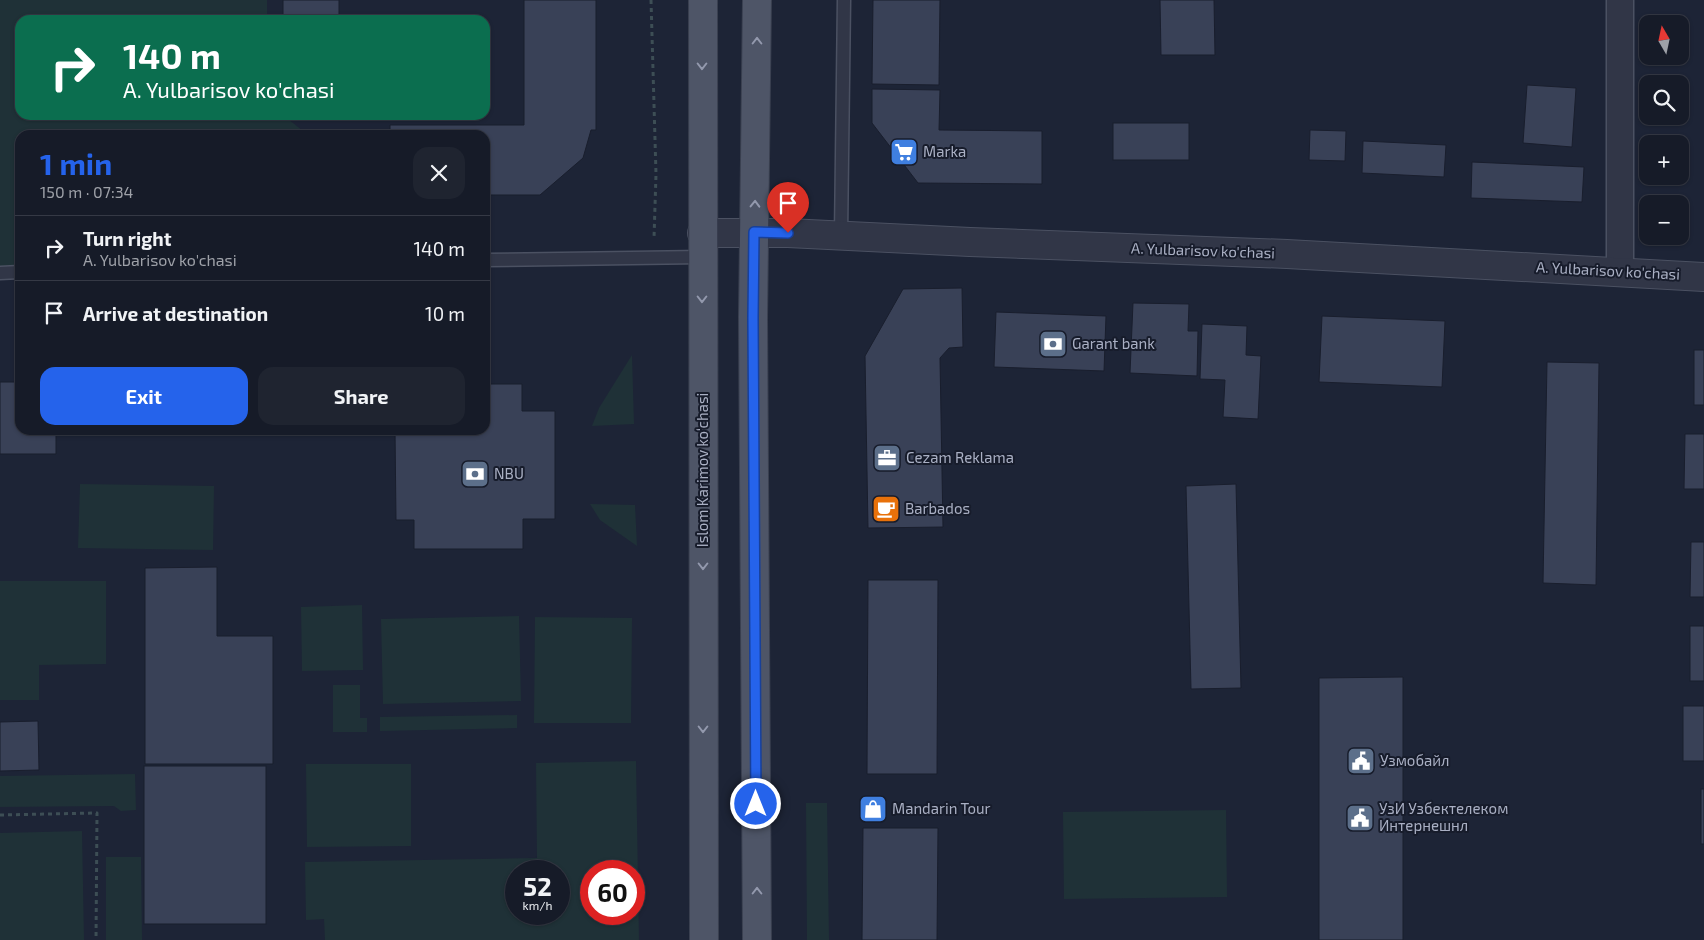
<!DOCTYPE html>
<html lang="en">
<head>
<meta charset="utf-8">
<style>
  :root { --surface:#161b28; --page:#1f2430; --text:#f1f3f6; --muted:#9ea1a8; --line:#353945; --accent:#2563eb }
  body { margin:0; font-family:"Exo 2",sans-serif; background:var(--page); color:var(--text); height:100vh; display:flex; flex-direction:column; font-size:19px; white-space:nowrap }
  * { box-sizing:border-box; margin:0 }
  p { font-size:16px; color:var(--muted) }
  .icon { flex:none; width:28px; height:28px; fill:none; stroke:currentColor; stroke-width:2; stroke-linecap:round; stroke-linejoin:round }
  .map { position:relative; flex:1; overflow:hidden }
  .sheet { position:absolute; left:15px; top:130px; width:475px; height:305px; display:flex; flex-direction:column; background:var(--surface); border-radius:15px; box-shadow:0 1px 4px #0004,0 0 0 1px var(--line) }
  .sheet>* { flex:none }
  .guide { position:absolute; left:15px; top:15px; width:475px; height:105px; border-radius:15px; box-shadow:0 1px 4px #0004,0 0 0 1px var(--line); background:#0b6e4f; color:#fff; overflow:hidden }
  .needle { width:32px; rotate:351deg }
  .fabs { position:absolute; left:1639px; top:15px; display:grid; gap:10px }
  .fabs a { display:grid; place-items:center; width:50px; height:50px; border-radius:10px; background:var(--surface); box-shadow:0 1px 4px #0004,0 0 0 1px var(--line); font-size:25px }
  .speed { position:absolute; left:505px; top:860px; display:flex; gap:10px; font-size:25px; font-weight:700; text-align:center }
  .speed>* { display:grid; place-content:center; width:65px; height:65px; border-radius:50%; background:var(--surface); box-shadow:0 1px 4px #0004,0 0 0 1px var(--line); line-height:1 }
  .speed small { font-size:12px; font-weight:400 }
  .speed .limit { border:8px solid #d22; background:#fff; color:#111 }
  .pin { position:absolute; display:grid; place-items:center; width:42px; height:42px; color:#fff; margin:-51px -21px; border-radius:50% 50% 50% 0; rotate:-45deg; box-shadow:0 0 5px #0007 }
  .pin .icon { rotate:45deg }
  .me { position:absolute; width:55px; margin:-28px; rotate:0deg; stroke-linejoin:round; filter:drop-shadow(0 0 4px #0008) }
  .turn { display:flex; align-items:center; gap:18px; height:105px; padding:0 25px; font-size:22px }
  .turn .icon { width:65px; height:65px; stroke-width:2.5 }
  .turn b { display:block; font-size:35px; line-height:42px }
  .round { display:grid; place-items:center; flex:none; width:52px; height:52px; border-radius:15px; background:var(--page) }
  .overview { display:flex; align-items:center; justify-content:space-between; height:85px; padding:0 25px }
  h1 { font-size:30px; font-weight:700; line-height:38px; color:var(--accent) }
  .primary-button { display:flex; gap:10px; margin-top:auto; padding:10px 25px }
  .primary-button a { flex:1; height:58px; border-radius:15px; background:var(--accent); color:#fff; font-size:20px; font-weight:700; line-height:58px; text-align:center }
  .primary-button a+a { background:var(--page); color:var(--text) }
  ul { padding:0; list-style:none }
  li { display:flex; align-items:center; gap:15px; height:65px; padding:0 25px; border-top:1px solid var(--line) }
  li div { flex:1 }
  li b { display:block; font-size:19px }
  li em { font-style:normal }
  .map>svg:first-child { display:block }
  .green { fill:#1f3137; fill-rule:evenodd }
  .building { fill:#394157; stroke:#191e2d }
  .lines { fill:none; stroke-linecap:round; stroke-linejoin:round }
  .service-casing { stroke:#4b5162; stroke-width:15 }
  .minor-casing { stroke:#4b5162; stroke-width:29 }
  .tertiary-casing { stroke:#4b5162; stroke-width:30 }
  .primary-casing { stroke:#3a4050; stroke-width:30 }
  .path { stroke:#3d4e55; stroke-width:3; stroke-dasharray:4 4; stroke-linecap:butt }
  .service { stroke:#313647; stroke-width:12 }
  .minor { stroke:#313647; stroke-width:26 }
  .tertiary { stroke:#313647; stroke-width:28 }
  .primary { stroke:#4e5567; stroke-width:28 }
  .oneway { stroke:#9399ad }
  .route-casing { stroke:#184099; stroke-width:12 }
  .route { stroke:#2563eb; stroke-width:9 }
  .labels { text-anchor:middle; stroke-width:4; stroke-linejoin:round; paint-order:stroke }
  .poi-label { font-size:15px; fill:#aab0c4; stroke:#171c2b; text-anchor:start }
  .street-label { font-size:15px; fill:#aab0c4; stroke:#171c2b }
</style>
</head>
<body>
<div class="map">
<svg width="1704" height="940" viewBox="0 0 1704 940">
  <rect width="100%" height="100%" fill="#1d2436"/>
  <g class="green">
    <path d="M 0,0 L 267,0 L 267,20 L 20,20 L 20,115 L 283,115 L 308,135 L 20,135 L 20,267 L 0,267 Z"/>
    <path d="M 632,355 L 634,424 L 592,426 L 599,408 Z"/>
    <path d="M 80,484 L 214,486 L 213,550 L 78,548 Z"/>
    <path d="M 590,504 L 635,505 L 637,546 L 600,520 Z"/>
    <path d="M 0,581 L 106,581 L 106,664 L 39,665 L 39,700 L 0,700 Z"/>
    <path d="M 362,605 L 363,670 L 302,671 L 301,607 Z"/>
    <path d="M 519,616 L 521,701 L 383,704 L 381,619 Z"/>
    <path d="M 535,617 L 632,618 L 631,723 L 534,723 Z"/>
    <path d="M 333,685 L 360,685 L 360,718 L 367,718 L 367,732 L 333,732 Z"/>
    <path d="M 517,715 L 517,728 L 380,731 L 380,717 Z"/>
    <path d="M 636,761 L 639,940 L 325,940 L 324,919 L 306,920 L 305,862 L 537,858 L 536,763 ZM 559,871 L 559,914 L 516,914 L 516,871 ZM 634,871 L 634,914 L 591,914 L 591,871 Z"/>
    <path d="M 306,764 L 411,764 L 411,846 L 307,847 Z"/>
    <path d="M 135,774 L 136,810 L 121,811 L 114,806 L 0,807 L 0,776 Z"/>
    <path d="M 806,803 L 827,803 L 829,940 L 807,940 Z"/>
    <path d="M 1226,810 L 1227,897 L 1064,899 L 1063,812 Z"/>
    <path d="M 82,831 L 84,940 L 0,940 L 0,833 Z"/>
    <path d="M 106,857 L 141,857 L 142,940 L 106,940 Z"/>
  </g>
  <g class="building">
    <rect x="283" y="0" width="56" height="20"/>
    <path d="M 524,0 L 596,0 L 596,130 L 591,130 L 583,158 L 540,195 L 485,195 L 485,135 L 390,135 L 390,125 L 524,125 Z"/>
    <path d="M 873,0 L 940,0 L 939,85 L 872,84 Z"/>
    <path d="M 1160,0 L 1214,0 L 1215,55 L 1161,55 Z"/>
    <path d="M 1527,85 L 1576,88 L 1572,147 L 1523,143 Z"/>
    <path d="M 872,89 L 940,90 L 939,130 L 1042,131 L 1042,184 L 918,183 L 872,123 Z"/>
    <rect x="1113" y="123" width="76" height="37"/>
    <path d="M 1310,130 L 1346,131 L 1345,161 L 1309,160 Z"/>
    <path d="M 1363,141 L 1446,145 L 1444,177 L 1362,173 Z"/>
    <path d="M 1472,162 L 1584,167 L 1582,202 L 1471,198 Z"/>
    <path d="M 962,288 L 963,347 L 949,348 L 940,358 L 943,527 L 868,528 L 865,356 L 903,289 Z"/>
    <path d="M 1133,303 L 1189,304 L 1188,331 L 1198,331 L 1197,376 L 1130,373 Z"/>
    <path d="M 996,312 L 1106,316 L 1104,371 L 994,367 Z"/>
    <path d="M 1322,316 L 1445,321 L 1442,387 L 1319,382 Z"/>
    <path d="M 1202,324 L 1247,326 L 1246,355 L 1261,356 L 1258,419 L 1223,417 L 1225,380 L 1200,379 Z"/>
    <rect x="1694" y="350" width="10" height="55"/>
    <path d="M 1547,362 L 1599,363 L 1596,585 L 1543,583 Z"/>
    <path d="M 0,382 L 20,382 L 20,430 L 56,430 L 56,454 L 0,454 Z"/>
    <path d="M 485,384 L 522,384 L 522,411 L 555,411 L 555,519 L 523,519 L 523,549 L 414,549 L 414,520 L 396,520 L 395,430 L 485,430 Z"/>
    <path d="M 1685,434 L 1704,434 L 1704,489 L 1684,489 Z"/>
    <path d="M 1236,484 L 1241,688 L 1191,689 L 1186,486 Z"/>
    <path d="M 1691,542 L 1704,542 L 1704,597 L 1690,597 Z"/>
    <path d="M 217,567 L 217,636 L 273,636 L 273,764 L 145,764 L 145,568 Z"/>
    <path d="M 868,580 L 938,580 L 937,774 L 867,774 Z"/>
    <rect x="1690" y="626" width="14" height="55"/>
    <path d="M 1403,677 L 1403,940 L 1319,940 L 1319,678 Z"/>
    <rect x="1683" y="706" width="21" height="55"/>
    <path d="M 38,721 L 39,770 L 0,771 L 0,722 Z"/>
    <rect x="144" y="766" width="122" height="158"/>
    <rect x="1701" y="789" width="3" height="55"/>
    <path d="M 863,828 L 938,828 L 937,940 L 862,940 Z"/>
  </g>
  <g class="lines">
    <defs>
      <g id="service">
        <path d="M 841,235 L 844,0"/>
        <path d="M 485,260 L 702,257"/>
        <path d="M 0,273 L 20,272"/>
      </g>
      <path id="minor" d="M 1620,0 L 1620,272"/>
      <path id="tertiary" d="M 702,233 L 788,233 L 970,242 L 1287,254 L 1704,277"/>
      <g id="primary">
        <path d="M 703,0 L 704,940"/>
        <path d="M 757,0 L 753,318 L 757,940"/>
      </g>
    </defs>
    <use href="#service" class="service-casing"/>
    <use href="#minor" class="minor-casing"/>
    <use href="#tertiary" class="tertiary-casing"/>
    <use href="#primary" class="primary-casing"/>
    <g class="path">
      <path d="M 651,0 L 656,174 L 654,238"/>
      <path d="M 0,815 L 97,813 L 96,940"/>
    </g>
    <use href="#service" class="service"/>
    <use href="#minor" class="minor"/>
    <use href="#tertiary" class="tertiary"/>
    <use href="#primary" class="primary"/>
  </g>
  <defs><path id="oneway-chevron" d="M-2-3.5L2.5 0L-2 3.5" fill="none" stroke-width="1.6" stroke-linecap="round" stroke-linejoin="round" transform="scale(1.25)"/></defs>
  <g class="oneway">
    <use href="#oneway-chevron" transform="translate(757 41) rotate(-90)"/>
    <use href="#oneway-chevron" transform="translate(702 66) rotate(90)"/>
    <use href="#oneway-chevron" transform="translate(755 204) rotate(-89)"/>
    <use href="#oneway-chevron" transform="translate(702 299) rotate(90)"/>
    <use href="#oneway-chevron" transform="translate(703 566) rotate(90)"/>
    <use href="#oneway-chevron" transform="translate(703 729) rotate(90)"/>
    <use href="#oneway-chevron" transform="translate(757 891) rotate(-90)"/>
  </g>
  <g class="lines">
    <defs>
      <path id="route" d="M 756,804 L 753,318 L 754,232 L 788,233"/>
    </defs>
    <use href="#route" class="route-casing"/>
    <use href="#route" class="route"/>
  </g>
  <defs>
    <symbol id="supermarket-square" viewBox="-11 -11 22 22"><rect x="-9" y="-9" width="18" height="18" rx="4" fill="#3f7fe0" stroke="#171c2b"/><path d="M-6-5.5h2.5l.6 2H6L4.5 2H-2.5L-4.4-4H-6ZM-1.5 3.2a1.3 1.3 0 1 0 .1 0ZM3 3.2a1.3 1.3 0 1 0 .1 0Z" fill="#fff"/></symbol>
    <symbol id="bank-square" viewBox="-11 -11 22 22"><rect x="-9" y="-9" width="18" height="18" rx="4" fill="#5c6f8a" stroke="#171c2b"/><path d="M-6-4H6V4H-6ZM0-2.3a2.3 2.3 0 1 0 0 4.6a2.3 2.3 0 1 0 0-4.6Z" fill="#fff"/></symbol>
    <symbol id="office-square" viewBox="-11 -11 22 22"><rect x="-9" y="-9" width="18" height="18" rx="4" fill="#5c6f8a" stroke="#171c2b"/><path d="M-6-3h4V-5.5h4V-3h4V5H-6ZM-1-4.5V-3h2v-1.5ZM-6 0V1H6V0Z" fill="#fff"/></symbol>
    <symbol id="cafe-square" viewBox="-11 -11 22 22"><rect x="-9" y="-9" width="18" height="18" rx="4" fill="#e8710a" stroke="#171c2b"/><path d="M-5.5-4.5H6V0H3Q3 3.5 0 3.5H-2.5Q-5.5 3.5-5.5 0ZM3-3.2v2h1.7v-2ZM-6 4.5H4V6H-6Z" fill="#fff"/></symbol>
    <symbol id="civic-square" viewBox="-11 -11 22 22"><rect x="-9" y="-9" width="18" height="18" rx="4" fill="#5c6f8a" stroke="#171c2b"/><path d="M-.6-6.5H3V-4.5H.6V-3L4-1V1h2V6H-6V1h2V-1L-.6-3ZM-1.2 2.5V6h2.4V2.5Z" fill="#fff"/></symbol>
    <symbol id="shop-square" viewBox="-11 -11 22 22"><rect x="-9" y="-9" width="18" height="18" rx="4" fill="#3f7fe0" stroke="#171c2b"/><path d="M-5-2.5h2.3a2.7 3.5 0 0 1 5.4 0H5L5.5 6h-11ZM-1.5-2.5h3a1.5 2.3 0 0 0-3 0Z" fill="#fff"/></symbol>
  </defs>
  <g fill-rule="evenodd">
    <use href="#supermarket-square" x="888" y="136" width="32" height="32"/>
    <use href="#bank-square" x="1037" y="328" width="32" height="32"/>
    <use href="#office-square" x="871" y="442" width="32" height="32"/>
    <use href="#bank-square" x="459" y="458" width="32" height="32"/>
    <use href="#cafe-square" x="870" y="493" width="32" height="32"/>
    <use href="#civic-square" x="1345" y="745" width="32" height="32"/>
    <use href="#shop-square" x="857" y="793" width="32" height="32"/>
    <use href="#civic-square" x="1344" y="802" width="32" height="32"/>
  </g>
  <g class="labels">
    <g class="poi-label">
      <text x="923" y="157">Marka</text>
      <text x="1072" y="349">Garant bank</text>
      <text x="906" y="463">Cezam Reklama</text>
      <text x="494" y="479">NBU</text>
      <text x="905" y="514">Barbados</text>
      <text x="1380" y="766">Узмобайл</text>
      <text x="892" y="814">Mandarin Tour</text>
      <text x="1379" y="814">УзИ Узбектелеком<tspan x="1379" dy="17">Интернешнл</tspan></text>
    </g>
    <g class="street-label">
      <text transform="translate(1203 251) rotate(2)" y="5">A. Yulbarisov ko'chasi</text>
      <text transform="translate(1608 271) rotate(3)" y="5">A. Yulbarisov ko'chasi</text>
      <text transform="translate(703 470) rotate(-90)" y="5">Islom Karimov ko‘chasi</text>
    </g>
  </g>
</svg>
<div class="fabs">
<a><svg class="needle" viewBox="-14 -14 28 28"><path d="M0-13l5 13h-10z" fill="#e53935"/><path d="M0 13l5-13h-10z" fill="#9ea1a8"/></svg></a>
<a><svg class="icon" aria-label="search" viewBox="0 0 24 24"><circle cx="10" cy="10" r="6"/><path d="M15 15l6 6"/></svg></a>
<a>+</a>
<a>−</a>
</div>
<div class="speed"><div>52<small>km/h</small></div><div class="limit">60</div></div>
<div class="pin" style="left:788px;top:233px;background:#d93025"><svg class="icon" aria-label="arrive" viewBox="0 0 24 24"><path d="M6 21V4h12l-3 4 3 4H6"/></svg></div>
<svg class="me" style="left:756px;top:804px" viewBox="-20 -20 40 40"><circle r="17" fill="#2563eb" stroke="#fff" stroke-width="3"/><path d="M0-11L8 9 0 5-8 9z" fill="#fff"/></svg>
<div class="guide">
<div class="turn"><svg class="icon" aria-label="right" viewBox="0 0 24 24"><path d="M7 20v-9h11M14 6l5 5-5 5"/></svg><div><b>140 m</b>A. Yulbarisov ko'chasi</div></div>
</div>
<section class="sheet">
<div class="overview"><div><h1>1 min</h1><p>150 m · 07:34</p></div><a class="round"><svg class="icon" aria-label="close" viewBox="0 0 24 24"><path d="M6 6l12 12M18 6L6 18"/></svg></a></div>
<ul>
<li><svg class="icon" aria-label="right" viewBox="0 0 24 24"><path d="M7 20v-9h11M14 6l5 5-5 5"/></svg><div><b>Turn right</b><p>A. Yulbarisov ko'chasi</p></div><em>140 m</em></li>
<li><svg class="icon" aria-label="arrive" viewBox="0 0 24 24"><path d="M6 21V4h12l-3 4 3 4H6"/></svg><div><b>Arrive at destination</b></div><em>10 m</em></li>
</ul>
<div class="primary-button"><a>Exit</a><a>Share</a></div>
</section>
</div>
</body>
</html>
